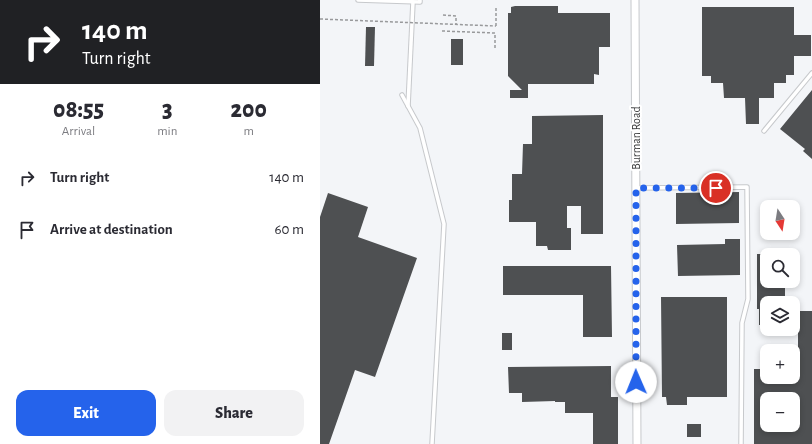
<!DOCTYPE html>
<html lang="en">
<head>
<meta charset="utf-8">
<style>
  :root { --surface:#fff; --page:#f2f2f3; --text:#2b2b33; --muted:#7c7c81; --accent:#2563eb }
  body { margin:0; font-family:"Alegreya Sans",sans-serif; background:var(--page); color:var(--text); height:100vh; display:flex; flex-direction:column; font-size:15px; white-space:nowrap }
  * { box-sizing:border-box; margin:0 }
  p { font-size:13px; color:var(--muted) }
  .icon { flex:none; width:22px; height:22px; fill:none; stroke:currentColor; stroke-width:2; stroke-linecap:round; stroke-linejoin:round }
  .map { position:relative; flex:1; overflow:hidden }
  .side { display:flex; flex-direction:column; background:var(--surface); width:320px }
  .side>* { flex:none }
  .banner { background:#202124; color:#fff; overflow:hidden }
  .needle { width:26px; rotate:168deg }
  .tools { position:absolute; left:440px; top:200px; display:grid; gap:8px }
  .tools a { display:grid; place-items:center; width:40px; height:40px; border-radius:8px; background:var(--surface); box-shadow:0 2px 6px #0003; font-size:20px }
  .pin { position:absolute; display:grid; place-items:center; width:34px; height:34px; color:#fff; margin:-17px; border:2px solid #fff; border-radius:50%; box-shadow:0 1px 4px #0007 }
  .me { position:absolute; width:44px; margin:-22px; rotate:359deg; stroke-linejoin:round; filter:drop-shadow(0 0 3px #0008) }
  .turn { display:flex; align-items:center; gap:14px; height:84px; padding:0 16px; font-size:18px }
  .turn .icon { width:52px; height:52px; stroke-width:2.5 }
  .turn b { display:block; font-size:28px; line-height:34px }
  .eta { display:flex; justify-content:space-evenly; align-items:center; height:68px; text-align:center }
  .eta b { font-size:24px; font-weight:800; line-height:28px }
  .primary-button { display:flex; gap:8px; margin-top:auto; padding:8px 16px }
  .primary-button a { flex:1; height:46px; border-radius:12px; background:var(--accent); color:#fff; font-size:16px; font-weight:800; line-height:46px; text-align:center }
  .primary-button a+a { background:var(--page); color:var(--text) }
  ul { padding:0; list-style:none }
  li { display:flex; align-items:center; gap:12px; height:52px; padding:0 16px }
  li div { flex:1 }
  li b { display:block; font-size:15px }
  li em { font-style:normal }
  main { display:flex; flex:1; min-height:0 }
  .map>svg:first-child { display:block }
  .building { fill:#4e5052; fill-rule:evenodd }
  .lines { fill:none; stroke-linecap:round; stroke-linejoin:round }
  .lane-casing { stroke:#c7c9cc; stroke-width:5.5 }
  .street-casing { stroke:#c7c9cc; stroke-width:9 }
  .path { stroke:#98999b; stroke-width:1.5; stroke-dasharray:3 2; stroke-linecap:butt }
  .lane { stroke:#fff; stroke-width:3.5 }
  .street { stroke:#fff; stroke-width:7 }
  .path-bridge { stroke:#98999b; stroke-width:1.5; stroke-dasharray:3 2; stroke-linecap:butt }
  .route { stroke:#2563eb; stroke-width:7; stroke-dasharray:0 12.6 }
  .labels { text-anchor:middle; stroke-width:4; stroke-linejoin:round; paint-order:stroke }
  .street-label { font-size:12px; fill:#393a3b; stroke:#fff }
</style>
</head>
<body>
<main>
<section class="side">
<div class="banner">
<div class="turn"><svg class="icon" aria-label="right" viewBox="0 0 24 24"><path d="M7 20v-9h11M14 6l5 5-5 5"/></svg><div><b>140 m</b>Turn right</div></div>
</div>
<div class="eta">
<div><b>08:55</b><p>Arrival</p></div>
<div><b>3</b><p>min</p></div>
<div><b>200</b><p>m</p></div>
</div>
<ul>
<li><svg class="icon" aria-label="right" viewBox="0 0 24 24"><path d="M7 20v-9h11M14 6l5 5-5 5"/></svg><div><b>Turn right</b></div><em>140 m</em></li>
<li><svg class="icon" aria-label="arrive" viewBox="0 0 24 24"><path d="M6 21V4h12l-3 4 3 4H6"/></svg><div><b>Arrive at destination</b></div><em>60 m</em></li>
</ul>
<div class="primary-button"><a>Exit</a><a>Share</a></div>
</section>
<div class="map">
<svg width="492" height="444" viewBox="0 0 492 444">
  <rect width="100%" height="100%" fill="#f3f5f8"/>
  <g class="building">
    <path d="M 195,6 L 238,6 L 238,13 L 290,13 L 290,47 L 279,47 L 279,75 L 274,74 L 274,84 L 208,84 L 208,98 L 190,98 L 190,90 L 202,90 L 188,76 L 188,13 L 191,13 L 191,7 Z"/>
    <path d="M 382,7 L 474,7 L 474,35 L 491,35 L 491,56 L 474,56 L 474,75 L 466,75 L 466,83 L 454,83 L 454,98 L 439,98 L 439,124 L 426,124 L 425,98 L 404,98 L 403,83 L 391,83 L 391,76 L 382,76 Z"/>
    <path d="M 46,27 L 55,27 L 54,66 L 45,66 Z"/>
    <rect x="131" y="39" width="12" height="26"/>
    <path d="M 492,90 L 492,159 L 483,151 L 485,149 L 460,129 Z"/>
    <path d="M 283,115 L 283,234 L 261,234 L 261,206 L 247,206 L 247,228 L 251,228 L 251,250 L 228,250 L 227,246 L 216,246 L 216,222 L 189,222 L 189,200 L 192,200 L 192,174 L 202,174 L 203,144 L 212,144 L 212,116 Z"/>
    <path d="M 419,192 L 419,223 L 356,224 L 356,193 Z"/>
    <path d="M 8,193 L 48,207 L 38,237 L 97,258 L 55,377 L 35,370 L 9,444 L 0,444 L 0,217 Z"/>
    <path d="M 405,239 L 420,239 L 420,275 L 358,276 L 357,245 L 405,244 Z"/>
    <path d="M 437,254 L 447,254 L 447,281 L 465,281 L 465,303 L 447,303 L 447,325 L 439,325 L 439,309 L 437,309 Z"/>
    <path d="M 183,266 L 291,266 L 292,337 L 263,337 L 263,295 L 183,295 Z"/>
    <path d="M 341,297 L 407,297 L 407,397 L 367,397 L 367,405 L 347,405 L 346,397 L 342,397 Z"/>
    <path d="M 478,311 L 492,311 L 492,444 L 434,444 L 434,369 L 447,369 L 447,377 L 478,379 ZM 447,399 L 473,399 L 473,425 L 447,425 Z"/>
    <rect x="182" y="333" width="10" height="17"/>
    <path d="M 291,366 L 291,397 L 298,397 L 298,444 L 273,444 L 273,413 L 245,413 L 245,402 L 235,402 L 235,401 L 202,402 L 202,393 L 189,393 L 188,367 Z"/>
    <rect x="367" y="424" width="14" height="13"/>
  </g>
  <g class="lines">
    <defs>
      <g id="lane">
        <path d="M 38,0 L 100,2 L 100,0"/>
        <path d="M 82,95 L 100,128 L 124,224 L 112,444"/>
        <path d="M 88,106 L 93,2"/>
        <path d="M 444,131 L 492,73"/>
        <path d="M 316,188 L 427,187 L 428,299 L 422,323 L 421,444"/>
      </g>
      <path id="street" d="M 315,0 L 317,444"/>
    </defs>
    <use href="#lane" class="lane-casing"/>
    <use href="#street" class="street-casing"/>
    <g class="path">
      <path d="M 123,15 L 136,16 L 136,24"/>
      <path d="M 176,26 L 176,6"/>
      <path d="M 122,31 L 175,33 L 175,50"/>
    </g>
    <use href="#lane" class="lane"/>
    <use href="#street" class="street"/>
    <path class="path-bridge" d="M 0,19 L 176,26"/>
  </g>
  <g class="lines">
    <path class="route" d="M 316,382 L 316,188 L 396,188"/>
  </g>
  <g class="labels">
    <g class="street-label">
      <text transform="translate(316 138) rotate(-90)" y="4">Burman Road</text>
    </g>
  </g>
</svg>
<div class="tools">
<a><svg class="needle" viewBox="-14 -14 28 28"><path d="M0-13l5 13h-10z" fill="#e53935"/><path d="M0 13l5-13h-10z" fill="#7c7c81"/></svg></a>
<a><svg class="icon" aria-label="search" viewBox="0 0 24 24"><circle cx="10" cy="10" r="6"/><path d="M15 15l6 6"/></svg></a>
<a><svg class="icon" aria-label="layers" viewBox="0 0 24 24"><path d="M12 4l9 5-9 5-9-5zM3 14l9 5 9-5"/></svg></a>
<a>+</a>
<a>−</a>
</div>
<div class="pin" style="left:396px;top:188px;background:#d93025"><svg class="icon" aria-label="arrive" viewBox="0 0 24 24"><path d="M6 21V4h12l-3 4 3 4H6"/></svg></div>
<svg class="me" style="left:316px;top:382px" viewBox="-20 -20 40 40"><circle r="19" fill="#fff"/><path d="M0-13L10 11 0 6-10 11z" fill="#2563eb"/></svg>
</div>
</main>
</body>
</html>
